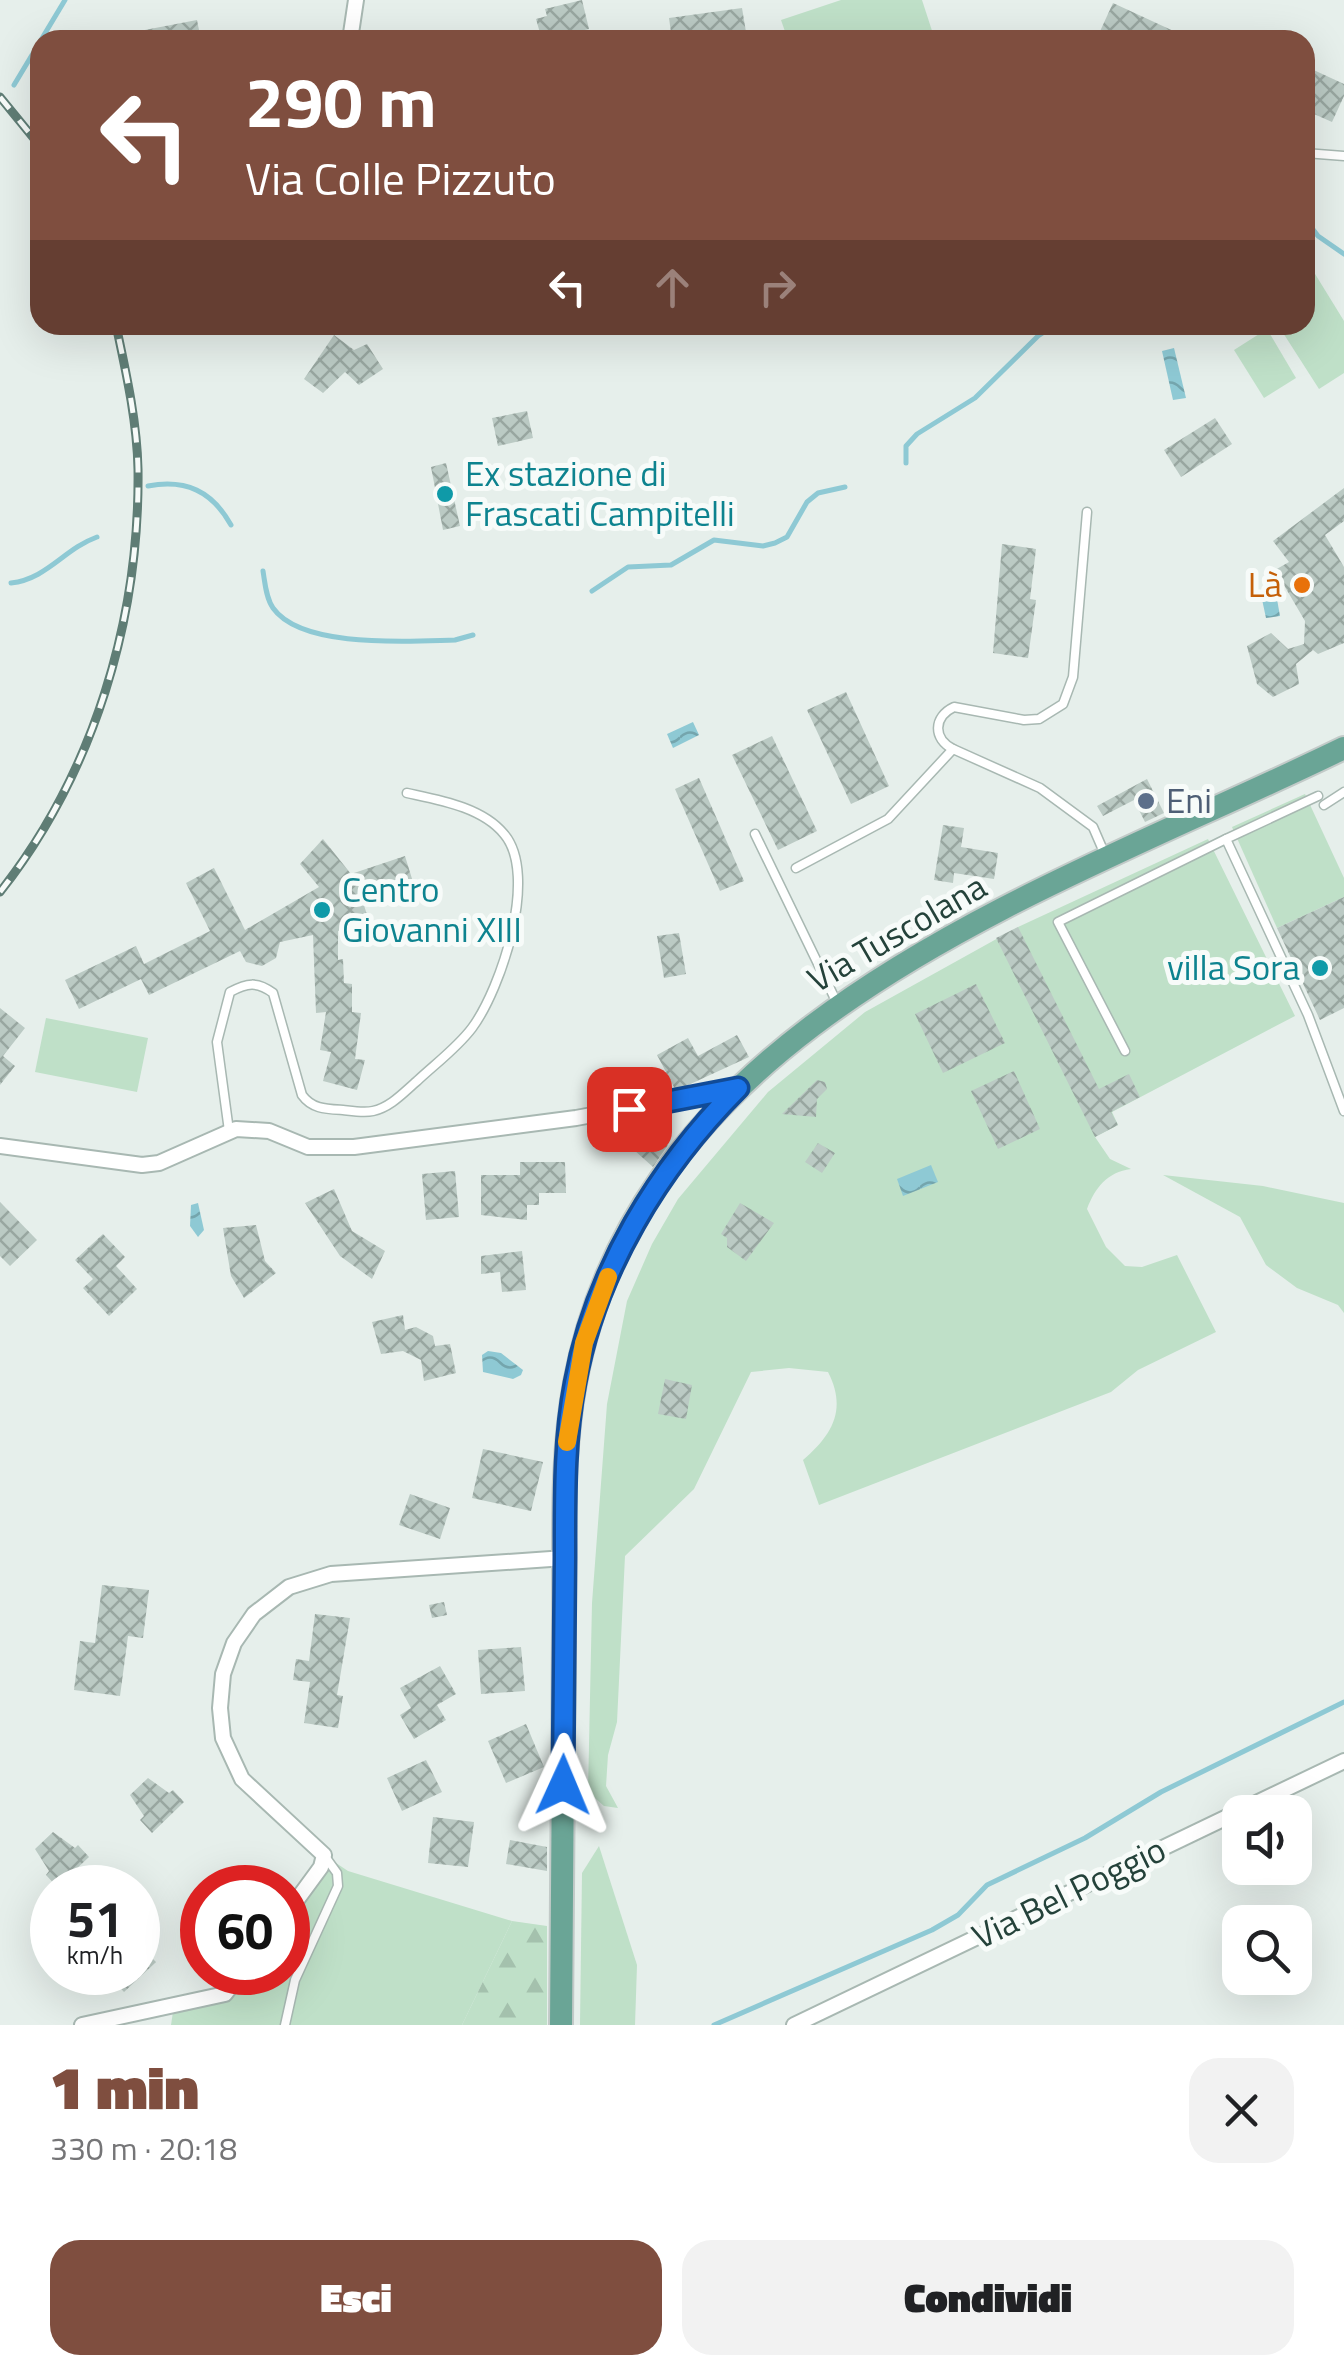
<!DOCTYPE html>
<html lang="it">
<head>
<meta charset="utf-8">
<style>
  :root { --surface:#fff; --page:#f2f2f2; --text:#202124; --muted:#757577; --accent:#7f4e3f }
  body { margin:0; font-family:"Titillium Web",sans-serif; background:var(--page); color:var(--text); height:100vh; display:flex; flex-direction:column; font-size:38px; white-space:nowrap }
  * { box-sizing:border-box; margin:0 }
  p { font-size:32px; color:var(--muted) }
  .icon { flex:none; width:55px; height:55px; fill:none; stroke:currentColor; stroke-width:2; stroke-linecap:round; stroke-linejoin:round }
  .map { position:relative; height:2025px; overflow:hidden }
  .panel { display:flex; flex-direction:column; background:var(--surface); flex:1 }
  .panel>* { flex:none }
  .top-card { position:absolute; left:30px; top:30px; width:1285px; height:305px; border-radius:30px; box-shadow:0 10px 40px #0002; background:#7f4e3f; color:#fff; overflow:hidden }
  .fabs { position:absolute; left:1222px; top:1795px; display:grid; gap:20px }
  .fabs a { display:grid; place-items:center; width:90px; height:90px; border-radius:20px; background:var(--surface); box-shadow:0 10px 40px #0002; font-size:50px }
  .speed { position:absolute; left:30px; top:1865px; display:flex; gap:20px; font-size:50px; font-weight:700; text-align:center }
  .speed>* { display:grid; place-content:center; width:130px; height:130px; border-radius:50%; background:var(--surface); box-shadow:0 10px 40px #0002; line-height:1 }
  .speed small { font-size:25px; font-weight:400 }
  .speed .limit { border:15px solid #d22; background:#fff; color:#111 }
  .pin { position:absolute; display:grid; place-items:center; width:85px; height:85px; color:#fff; margin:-42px; border-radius:20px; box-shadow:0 5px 15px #0006 }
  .me { position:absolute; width:110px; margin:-55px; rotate:1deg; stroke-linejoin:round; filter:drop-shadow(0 0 8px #0008) }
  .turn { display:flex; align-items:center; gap:35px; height:210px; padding:0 50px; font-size:45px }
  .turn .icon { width:130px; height:130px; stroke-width:2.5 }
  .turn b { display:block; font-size:70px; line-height:85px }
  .lanes { display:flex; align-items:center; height:95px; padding:0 50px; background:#0003; justify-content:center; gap:50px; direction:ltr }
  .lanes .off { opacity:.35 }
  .round { display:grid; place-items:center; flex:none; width:105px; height:105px; border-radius:30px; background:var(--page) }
  .overview { display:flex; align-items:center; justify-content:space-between; height:170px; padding:0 50px }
  h1 { font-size:60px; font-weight:800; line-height:75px; color:var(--accent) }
  .primary-button { display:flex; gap:20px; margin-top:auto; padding:20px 50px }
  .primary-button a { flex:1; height:115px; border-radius:30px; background:var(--accent); color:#fff; font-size:40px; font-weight:800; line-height:115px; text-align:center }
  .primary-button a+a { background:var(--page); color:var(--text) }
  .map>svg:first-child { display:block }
  .green { fill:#bfe0c8 }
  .forest { fill:url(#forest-firs) }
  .water { fill:url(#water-waves) }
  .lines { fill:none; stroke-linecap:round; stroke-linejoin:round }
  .stream { stroke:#8ec9d4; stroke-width:5 }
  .building { fill:url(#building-cross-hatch) }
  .lane-casing { stroke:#a8b8b2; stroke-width:11 }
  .street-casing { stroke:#a8b8b2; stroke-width:18 }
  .primary-casing { stroke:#c2cac8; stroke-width:26 }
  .lane { stroke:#fff; stroke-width:8 }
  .street { stroke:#fff; stroke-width:14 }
  .primary { stroke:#6aa596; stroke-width:22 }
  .rail-casing { stroke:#5f7d75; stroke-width:9 }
  .rail { stroke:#f7fbf9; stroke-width:5; stroke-dasharray:15; stroke-linecap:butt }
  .route-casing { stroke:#114b97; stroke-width:25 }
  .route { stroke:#1a73e8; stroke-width:18 }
  .slow { stroke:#f59e0b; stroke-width:18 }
  .culture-dot { fill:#0f9aa8; stroke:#f7fbf9; stroke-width:4 }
  .food-dot { fill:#e8710a; stroke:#f7fbf9; stroke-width:4 }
  .service-dot { fill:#5c6f8a; stroke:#f7fbf9; stroke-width:4 }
  .labels { text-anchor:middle; stroke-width:10; stroke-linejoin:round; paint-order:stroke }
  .culture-label { font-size:35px; fill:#0d838f; stroke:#f7fbf9; text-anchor:start }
  .food-label { font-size:35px; fill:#c56008; stroke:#f7fbf9; text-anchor:end }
  .service-label { font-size:35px; fill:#4e5e75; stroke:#f7fbf9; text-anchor:start }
  .street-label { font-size:35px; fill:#24423a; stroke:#f7fbf9 }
</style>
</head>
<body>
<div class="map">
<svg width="1344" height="2025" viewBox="0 0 1344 2025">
  <defs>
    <pattern id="forest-firs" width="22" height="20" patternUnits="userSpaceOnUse" patternTransform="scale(2.5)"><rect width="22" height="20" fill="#bfe0c8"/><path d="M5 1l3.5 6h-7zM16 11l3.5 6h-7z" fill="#a4c1ad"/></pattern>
    <pattern id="water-waves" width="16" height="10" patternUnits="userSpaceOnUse" patternTransform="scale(2.5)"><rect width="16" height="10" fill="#8ec9d4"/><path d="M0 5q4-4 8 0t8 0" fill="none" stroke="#74a5ad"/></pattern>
    <pattern id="building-cross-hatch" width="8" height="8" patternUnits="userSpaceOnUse" patternTransform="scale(2.5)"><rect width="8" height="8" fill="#bbcac4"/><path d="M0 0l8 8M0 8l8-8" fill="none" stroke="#98a6a0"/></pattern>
  </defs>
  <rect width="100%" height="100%" fill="#e6efeb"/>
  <g class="green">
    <path d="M 841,0 L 922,0 L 935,40 L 788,40 L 781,20 Z"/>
    <path d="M 1312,269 L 1344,321 L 1344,373 L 1319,389 L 1278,325 L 1305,325 L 1305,273 Z"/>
    <path d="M 1267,329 L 1296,378 L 1264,398 L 1234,350 Z"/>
    <path d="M 1305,794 L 1344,878 L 1344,897 L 1277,928 L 1232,827 Z"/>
    <path d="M 1208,839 L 1295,1016 L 1112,1112 L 1118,1125 L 1095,1137 L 1110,1159 L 1131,1169 C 1107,1172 1095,1188 1087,1209 L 1106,1247 L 1125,1266 L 1142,1267 L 1177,1255 L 1216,1332 L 1138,1370 L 1111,1392 L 819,1505 L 803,1460 C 833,1434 847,1409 828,1372 L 789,1368 L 751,1372 L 694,1489 L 625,1556 L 617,1722 L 608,1755 L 606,1786 L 618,1808 L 604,1806 L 588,1792 L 592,1603 L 607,1404 L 627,1301 L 652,1244 L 678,1199 L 768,1092 L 865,1012 L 1018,927 Z"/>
    <path d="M 46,1018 L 148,1038 L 137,1092 L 35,1072 Z"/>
    <path d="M 1163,1175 L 1263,1186 L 1344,1203 L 1344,1313 L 1338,1305 L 1297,1288 L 1266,1265 L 1240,1217 Z"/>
    <path d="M 599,1846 L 637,1965 L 635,2025 L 580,2025 L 582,1873 Z"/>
    <path d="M 324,1855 L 348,1871 L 512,1921 L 462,2025 L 171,2025 L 174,2005 L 225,1994 L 242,1973 L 288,1972 L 288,1912 Z"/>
  </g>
  <path class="forest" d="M 512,1921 L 547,1926 L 547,2025 L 462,2025 Z"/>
  <g class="water">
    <path d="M 1174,348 L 1186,398 L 1173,400 L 1162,351 Z"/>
    <path d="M 1275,588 L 1280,616 L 1266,618 L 1260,590 Z"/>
    <path d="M 693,722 L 699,735 L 673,748 L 667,734 Z"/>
    <path d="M 931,1165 L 938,1182 L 903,1196 L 897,1179 Z"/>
    <path d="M 198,1203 L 204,1230 L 198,1237 L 190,1226 L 191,1205 Z"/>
    <path d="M 488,1351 L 501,1353 L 523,1370 L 521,1375 L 513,1379 L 483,1372 L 482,1355 Z"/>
  </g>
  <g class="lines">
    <g class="stream">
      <path d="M 14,85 L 65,0"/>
      <path d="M 1305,219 L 1318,236 L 1344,254"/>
      <path d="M 906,463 L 906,446 L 917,434 L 975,398 L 1038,336 L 1055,325"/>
      <path d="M 148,486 C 186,479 212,491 231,525"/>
      <path d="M 263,571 C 265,583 266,598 273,608 C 302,649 410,641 455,640 L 473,635"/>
      <path d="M 11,583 C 47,579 64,549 97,537"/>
      <path d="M 592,591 L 628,567 L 671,565 L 714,540 L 763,546 L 775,543 L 787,537 L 807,502 L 818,493 L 845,487"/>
      <path d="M 714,2025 L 932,1930 L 958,1915 L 987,1885 L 1085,1838 L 1161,1792 L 1344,1702"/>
    </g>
  </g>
  <g class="building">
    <path d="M 582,0 L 589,29 L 542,40 L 536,19 L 547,16 L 545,9 Z"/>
    <path d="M 1113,3 L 1193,40 L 1096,40 Z"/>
    <path d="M 742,8 L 746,32 L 672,40 L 669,18 Z"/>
    <path d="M 197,20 L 201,40 L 130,40 L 129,33 Z"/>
    <path d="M 1305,66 L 1344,84 L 1344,96 L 1332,122 L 1305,110 Z"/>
    <path d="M 334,335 L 354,350 L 367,344 L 383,369 L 359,385 L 345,372 L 323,393 L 304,379 Z"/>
    <path d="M 527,411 L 533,438 L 498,446 L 492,418 Z"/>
    <path d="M 1215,418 L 1232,444 L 1181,477 L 1164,450 Z"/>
    <path d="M 446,463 L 460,526 L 443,530 L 431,467 Z"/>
    <path d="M 1344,488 L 1344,521 L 1325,535 L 1344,567 L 1344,643 L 1318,654 L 1313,650 L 1296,664 L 1299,684 L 1273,697 L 1257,684 L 1247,646 L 1271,633 L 1288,649 L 1304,644 L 1305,621 L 1275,570 L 1289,562 L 1273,541 Z"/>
    <path d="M 1002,544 L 1036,549 L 1030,599 L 1036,600 L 1028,658 L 993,653 Z"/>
    <path d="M 846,692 L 889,786 L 851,804 L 807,710 Z"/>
    <path d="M 772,736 L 817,831 L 778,850 L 732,755 Z"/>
    <path d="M 699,778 L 744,881 L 720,891 L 675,789 Z"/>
    <path d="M 1147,779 L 1164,813 L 1145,822 L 1134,800 L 1103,816 L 1097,806 Z"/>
    <path d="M 943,825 L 964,828 L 961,847 L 998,853 L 994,879 L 954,873 L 953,883 L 934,880 Z"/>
    <path d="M 323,839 L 351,874 L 405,856 L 413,882 L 362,899 L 369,921 L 338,931 L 338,960 L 343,959 L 344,983 L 352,984 L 352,1012 L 361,1013 L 355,1059 L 365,1060 L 357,1090 L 323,1081 L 331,1052 L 320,1050 L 326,1012 L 316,1013 L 313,935 L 280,942 L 276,958 L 262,966 L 246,962 L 240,951 L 149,995 L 141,979 L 79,1009 L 65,980 L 136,946 L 144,964 L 210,931 L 186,883 L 214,868 L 245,930 L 319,887 L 300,864 Z"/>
    <path d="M 1344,897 L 1344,1008 L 1320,1020 L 1277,928 Z"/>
    <path d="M 1018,927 L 1099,1089 L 1129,1074 L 1140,1097 L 1111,1112 L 1118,1125 L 1095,1137 L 996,938 Z"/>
    <path d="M 679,933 L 686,974 L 664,978 L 657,936 Z"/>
    <path d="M 976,984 L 1005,1043 L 943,1073 L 915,1014 Z"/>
    <path d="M 0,1008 L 25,1028 L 3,1056 L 15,1066 L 0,1085 Z"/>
    <path d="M 737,1035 L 749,1057 L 684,1087 L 675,1089 L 657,1055 L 688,1038 L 698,1056 Z"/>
    <path d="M 1014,1071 L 1040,1129 L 998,1149 L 971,1091 Z"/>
    <path d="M 817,1080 L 825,1082 L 827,1089 L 817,1099 L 816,1117 L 782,1114 Z"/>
    <path d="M 652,1131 L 668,1145 L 653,1167 L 634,1150 Z"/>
    <path d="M 818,1143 L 835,1153 L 822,1173 L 805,1162 Z"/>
    <path d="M 520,1162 L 565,1162 L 566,1193 L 539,1193 L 539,1205 L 527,1205 L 527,1220 L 481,1215 L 481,1175 L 520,1175 Z"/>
    <path d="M 455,1171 L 459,1217 L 426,1220 L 422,1174 Z"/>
    <path d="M 334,1189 L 352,1231 L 385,1251 L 372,1279 L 340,1256 L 305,1203 Z"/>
    <path d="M 0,1202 L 37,1240 L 10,1266 L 0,1256 Z"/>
    <path d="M 740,1203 L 774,1223 L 746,1261 L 727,1247 L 727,1238 L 721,1234 Z"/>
    <path d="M 256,1225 L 265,1261 L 276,1273 L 244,1298 L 231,1276 L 223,1228 Z"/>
    <path d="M 103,1234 L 125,1257 L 116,1266 L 137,1289 L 109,1316 L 83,1288 L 93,1279 L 75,1260 Z"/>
    <path d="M 522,1251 L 526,1290 L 502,1292 L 500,1272 L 481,1274 L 481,1256 Z"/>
    <path d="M 403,1315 L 405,1330 L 416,1327 L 433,1336 L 435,1346 L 450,1344 L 456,1373 L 424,1381 L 421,1360 L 403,1351 L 381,1354 L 372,1322 Z"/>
    <path d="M 665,1379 L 692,1385 L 686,1419 L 658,1414 Z"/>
    <path d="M 483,1449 L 543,1462 L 531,1511 L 472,1498 Z"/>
    <path d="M 410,1494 L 450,1508 L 440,1539 L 399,1525 Z"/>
    <path d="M 102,1585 L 149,1590 L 143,1638 L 128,1636 L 120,1696 L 74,1690 L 80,1641 L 95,1643 Z"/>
    <path d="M 444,1602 L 447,1615 L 432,1618 L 429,1605 Z"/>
    <path d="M 315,1614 L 350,1618 L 337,1695 L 343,1696 L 338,1728 L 304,1723 L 310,1682 L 293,1680 L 296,1659 L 309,1661 Z"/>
    <path d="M 521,1647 L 525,1691 L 481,1694 L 478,1650 Z"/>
    <path d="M 440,1666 L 456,1694 L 437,1705 L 446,1720 L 414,1739 L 400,1715 L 411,1708 L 400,1688 Z"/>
    <path d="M 526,1724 L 544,1767 L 506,1783 L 488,1741 Z"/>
    <path d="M 426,1760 L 442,1792 L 402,1811 L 387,1778 Z"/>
    <path d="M 148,1778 L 169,1793 L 173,1790 L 184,1802 L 152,1833 L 140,1820 L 144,1816 L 130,1795 Z"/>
    <path d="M 433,1817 L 474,1822 L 468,1867 L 428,1863 Z"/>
    <path d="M 53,1832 L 75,1848 L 78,1845 L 89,1857 L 57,1887 L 46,1875 L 49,1871 L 35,1849 Z"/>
    <path d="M 510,1840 L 547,1847 L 547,1871 L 506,1864 Z"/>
    <path d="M 144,1950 L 156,1962 L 124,1992 L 112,1979 L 119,1972 L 138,1972 L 138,1956 Z"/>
  </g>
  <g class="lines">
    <defs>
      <g id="lane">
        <path d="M 1305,153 L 1344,156"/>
        <path d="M 953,749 C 933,739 933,717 954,707 L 1024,720 L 1039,719 L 1063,704 L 1073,677 L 1087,512"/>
        <path d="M 1318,796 L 1226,839 L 1308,1015 L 1344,1111"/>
        <path d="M 1324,805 L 1344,792"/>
        <path d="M 755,834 L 838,1005"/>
        <path d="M 796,868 L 888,819 L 953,749 L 1040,788 L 1093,827 L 1106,857"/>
        <path d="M 1125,1051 L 1058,922 L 1226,839"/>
        <path d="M 229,1131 L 217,1042 L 230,992 C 247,983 257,981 273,993 L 302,1095 C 312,1109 326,1109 343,1110 C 352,1111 364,1113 373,1111 C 391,1107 404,1092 417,1081 C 435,1064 457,1048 472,1028 C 501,989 539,875 504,834 C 482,807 439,800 407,793"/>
        <path d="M 285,2025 L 295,1980 L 338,1886 L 337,1873 L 324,1855"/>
      </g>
      <g id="street">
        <path d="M 350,40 L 356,0"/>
        <path d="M 0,1146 L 142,1165 L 159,1163 L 236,1129 L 269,1131 L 308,1147 L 354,1147 L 576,1118 L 738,1088"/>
        <path d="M 288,1912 L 321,1867 L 324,1855 L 242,1779 L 223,1738 L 220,1708 L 223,1674 L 234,1643 L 254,1614 L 289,1587 L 331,1574 L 565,1558"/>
        <path d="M 82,2025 L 225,1994 L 242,1972"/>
        <path d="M 794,2025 L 1344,1761"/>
      </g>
      <path id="primary" d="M 561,2025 C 562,1893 563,1760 564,1628 C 565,1547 560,1463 575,1383 C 643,1017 1053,890 1344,748"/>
    </defs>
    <use href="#lane" class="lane-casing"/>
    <use href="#street" class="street-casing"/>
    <use href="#primary" class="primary-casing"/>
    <use href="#lane" class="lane"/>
    <use href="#street" class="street"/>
    <use href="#primary" class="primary"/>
    <defs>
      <g id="rail">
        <path d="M 0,97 L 40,146"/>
        <path d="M 0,892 C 94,773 140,619 138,469 C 137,421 126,372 116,325"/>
      </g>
    </defs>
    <use href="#rail" class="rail-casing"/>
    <use href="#rail" class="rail"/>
  </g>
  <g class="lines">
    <defs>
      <path id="route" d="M 563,1785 C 564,1709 564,1633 565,1557 C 565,1499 564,1440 575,1383 C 595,1272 659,1167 738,1088 L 629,1109"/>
    </defs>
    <use href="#route" class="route-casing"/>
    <use href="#route" class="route"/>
    <path class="slow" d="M 567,1442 L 584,1343 L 608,1277"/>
  </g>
  <g class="culture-dot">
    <circle cx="445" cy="494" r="10"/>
    <circle cx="322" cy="910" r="10"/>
    <circle cx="1320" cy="968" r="10"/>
  </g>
  <circle class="food-dot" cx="1302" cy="585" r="10"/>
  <circle class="service-dot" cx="1146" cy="801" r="10"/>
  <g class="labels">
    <g class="culture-label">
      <text x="465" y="486">Ex stazione di<tspan x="465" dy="40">Frascati Campitelli</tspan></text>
      <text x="342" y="902">Centro<tspan x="342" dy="40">Giovanni XIII</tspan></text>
      <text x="1300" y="980" text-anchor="end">villa Sora</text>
    </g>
    <g class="food-label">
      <text x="1282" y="597">Là</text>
    </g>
    <g class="service-label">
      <text x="1166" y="813">Eni</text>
    </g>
    <g class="street-label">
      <text transform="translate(897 933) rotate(-30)" y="12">Via Tuscolana</text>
      <text transform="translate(1069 1893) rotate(-26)" y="12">Via Bel Poggio</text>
    </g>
  </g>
</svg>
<div class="fabs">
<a><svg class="icon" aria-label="sound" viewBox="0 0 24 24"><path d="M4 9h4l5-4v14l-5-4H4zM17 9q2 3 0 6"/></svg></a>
<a><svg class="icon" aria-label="search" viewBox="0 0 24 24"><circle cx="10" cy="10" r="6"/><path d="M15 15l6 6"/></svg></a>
</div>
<div class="speed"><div>51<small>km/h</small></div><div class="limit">60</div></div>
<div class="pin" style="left:629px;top:1109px;background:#d93025"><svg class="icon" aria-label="arrive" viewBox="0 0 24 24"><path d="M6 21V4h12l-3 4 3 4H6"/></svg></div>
<svg class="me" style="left:563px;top:1785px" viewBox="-20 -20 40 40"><path d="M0-17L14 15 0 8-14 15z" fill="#1a73e8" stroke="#fff" stroke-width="4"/></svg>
<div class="top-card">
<div class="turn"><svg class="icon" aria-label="left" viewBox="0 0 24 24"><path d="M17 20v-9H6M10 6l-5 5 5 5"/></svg><div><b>290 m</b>Via Colle Pizzuto</div></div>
<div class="lanes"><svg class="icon" aria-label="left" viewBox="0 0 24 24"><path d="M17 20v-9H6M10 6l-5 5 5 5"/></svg><svg class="icon off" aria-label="ahead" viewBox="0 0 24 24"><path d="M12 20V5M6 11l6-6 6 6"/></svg><svg class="icon off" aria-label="right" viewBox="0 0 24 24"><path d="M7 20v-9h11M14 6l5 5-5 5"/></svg></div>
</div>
</div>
<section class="panel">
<div class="overview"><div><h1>1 min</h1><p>330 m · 20:18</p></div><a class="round"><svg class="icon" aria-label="close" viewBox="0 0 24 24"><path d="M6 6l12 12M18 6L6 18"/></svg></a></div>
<div class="primary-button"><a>Esci</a><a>Condividi</a></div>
</section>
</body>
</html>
